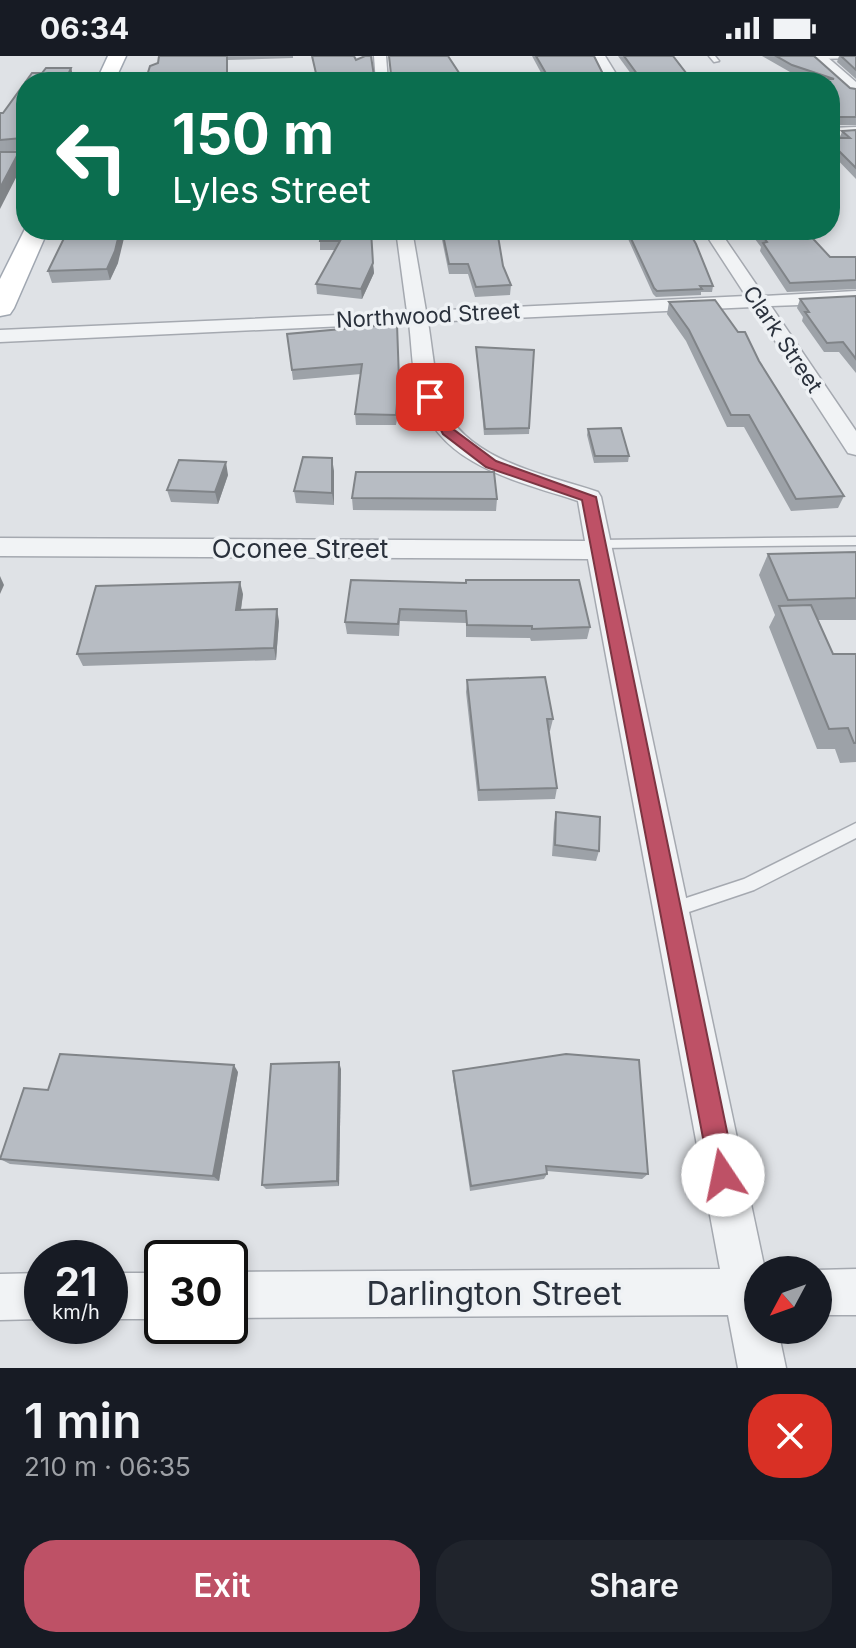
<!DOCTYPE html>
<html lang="en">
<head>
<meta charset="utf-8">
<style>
  :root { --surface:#171b24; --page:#20242c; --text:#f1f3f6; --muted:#9ea1a6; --accent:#be5166 }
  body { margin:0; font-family:Inter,sans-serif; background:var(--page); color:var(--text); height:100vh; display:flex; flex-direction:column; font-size:30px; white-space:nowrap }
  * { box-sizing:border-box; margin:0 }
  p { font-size:26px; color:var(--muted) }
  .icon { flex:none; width:44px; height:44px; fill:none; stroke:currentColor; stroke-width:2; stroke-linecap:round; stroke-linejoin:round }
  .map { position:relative; height:1312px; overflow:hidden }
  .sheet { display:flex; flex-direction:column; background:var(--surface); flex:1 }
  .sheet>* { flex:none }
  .hud { position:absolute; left:16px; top:16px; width:824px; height:168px; border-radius:32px; box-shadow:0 4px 12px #0003; background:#0b6e4f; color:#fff; overflow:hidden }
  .needle { width:52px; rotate:229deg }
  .fabs { position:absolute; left:744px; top:1200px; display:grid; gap:16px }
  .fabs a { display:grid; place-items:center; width:88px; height:88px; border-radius:50%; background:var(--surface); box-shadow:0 4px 12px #0003; font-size:40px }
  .speed { position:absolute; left:24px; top:1184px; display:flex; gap:16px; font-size:40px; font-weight:700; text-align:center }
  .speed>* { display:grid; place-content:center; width:104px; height:104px; border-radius:50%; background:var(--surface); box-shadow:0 4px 12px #0003; line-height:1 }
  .speed small { font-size:20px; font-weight:400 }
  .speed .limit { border:4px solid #111; border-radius:12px; background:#fff; color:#111 }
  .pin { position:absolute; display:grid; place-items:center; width:68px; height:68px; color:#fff; margin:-34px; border-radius:16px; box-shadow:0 4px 12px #0006 }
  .me { position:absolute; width:88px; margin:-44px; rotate:349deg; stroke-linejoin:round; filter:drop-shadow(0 0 6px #0008) }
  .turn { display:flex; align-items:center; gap:28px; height:168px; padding:0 24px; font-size:36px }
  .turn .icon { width:104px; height:104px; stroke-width:2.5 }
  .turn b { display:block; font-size:56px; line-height:68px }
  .round { display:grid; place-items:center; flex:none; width:84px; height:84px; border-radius:32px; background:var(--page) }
  .head { display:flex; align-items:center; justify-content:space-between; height:136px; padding:0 24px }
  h1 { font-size:48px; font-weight:600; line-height:60px }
  .button { display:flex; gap:16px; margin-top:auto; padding:16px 24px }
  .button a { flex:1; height:92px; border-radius:32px; background:var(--accent); color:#fff; font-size:32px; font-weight:600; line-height:92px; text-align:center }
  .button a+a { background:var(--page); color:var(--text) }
  .status { display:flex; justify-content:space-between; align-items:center; height:56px; padding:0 40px; background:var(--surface); direction:ltr }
  .status svg { height:22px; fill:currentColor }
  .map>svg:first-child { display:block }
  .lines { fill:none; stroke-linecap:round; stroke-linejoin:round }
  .service-casing { stroke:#a5a9b0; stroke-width:3 }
  .minor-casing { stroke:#a5a9b0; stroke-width:3 }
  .tertiary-casing { stroke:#a5a9b0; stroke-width:3 }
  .primary-casing { stroke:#a0a7b1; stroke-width:3 }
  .service { fill:#f1f3f5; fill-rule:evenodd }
  .minor { fill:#f1f3f5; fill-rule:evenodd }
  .tertiary { fill:#f1f3f5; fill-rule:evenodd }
  .primary { fill:#fff; fill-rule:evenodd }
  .wall { fill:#9da2a8 }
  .shaded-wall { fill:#808488 }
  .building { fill:#b7bcc3; stroke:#808488; stroke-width:2 }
  .route { fill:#be5166; stroke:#7c3542; stroke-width:2 }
  .labels { text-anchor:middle; stroke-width:7; stroke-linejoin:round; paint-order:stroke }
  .far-street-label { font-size:22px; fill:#2a313c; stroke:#eef1f4 }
  .street-label { font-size:26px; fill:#2a313c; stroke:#eef1f4 }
  .near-street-label { font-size:32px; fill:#2a313c; stroke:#eef1f4 }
</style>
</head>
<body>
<div class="status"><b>06:34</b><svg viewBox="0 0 49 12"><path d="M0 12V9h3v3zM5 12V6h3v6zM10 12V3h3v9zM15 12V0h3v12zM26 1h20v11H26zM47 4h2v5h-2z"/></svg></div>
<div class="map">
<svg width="856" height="1312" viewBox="0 0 856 1312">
  <rect width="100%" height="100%" fill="#dfe2e6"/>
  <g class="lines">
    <defs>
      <g id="service">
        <path d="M 709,0 L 715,0 L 719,5 L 714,6 Z"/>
        <path d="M 815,0 L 856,0 L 856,2 L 817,3 Z"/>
        <path d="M 856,481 L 856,489 L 598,492 L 592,488 L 598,484 Z"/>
        <path d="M 856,767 L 856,782 L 754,834 L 671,862 L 665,859 L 663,854 L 665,849 L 744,823 Z"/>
      </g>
      <g id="minor">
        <path d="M 374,0 L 386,0 L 388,26 L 376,26 Z"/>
        <path d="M 593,0 L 605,0 L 621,26 L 609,26 Z"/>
        <path d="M 856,71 L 856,79 L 830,80 L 830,72 Z"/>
        <path d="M 26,97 L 26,105 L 0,106 L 0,98 Z"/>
        <path d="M 396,174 L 412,174 L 426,255 L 746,240 L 703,174 L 719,174 L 764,240 L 856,235 L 856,247 L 771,250 L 856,375 L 856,399 L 848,397 L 753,251 L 428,266 C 432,290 434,316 440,340 C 459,404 543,417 598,436 L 601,441 L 765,1214 L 758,1214 L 758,1274 L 778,1274 L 786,1312 L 738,1312 L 728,1259 L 230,1262 L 230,1216 L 720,1213 L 588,503 L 0,500 L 0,482 L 585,485 L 578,445 C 518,425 440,410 419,341 C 412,318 412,291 409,267 L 0,286 L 0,274 L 407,256 Z"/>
        <path d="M 856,1213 L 856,1259 L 818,1259 L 818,1214 L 816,1214 Z"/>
        <path d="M 42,1217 L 42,1263 L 0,1264 L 0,1218 Z"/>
        <rect x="110" y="1217" width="52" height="46"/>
      </g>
      <path id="tertiary" d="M 809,0 L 826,0 L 856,26 L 856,39 L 850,37 Z"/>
      <g id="primary">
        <path d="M 108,0 L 126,0 L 114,26 L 96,26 Z"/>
        <path d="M 26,171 L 26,174 L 48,174 L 14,252 L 10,258 L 0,260 L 0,223 Z"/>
      </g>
    </defs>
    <use href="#service" class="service-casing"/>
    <use href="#minor" class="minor-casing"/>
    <use href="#tertiary" class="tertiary-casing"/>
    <use href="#primary" class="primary-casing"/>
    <use href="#service" class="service"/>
    <use href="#minor" class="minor"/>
    <use href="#tertiary" class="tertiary"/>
    <use href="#primary" class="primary"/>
  </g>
  <g class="wall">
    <path d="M 159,0 L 293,0 L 293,2 L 228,4 L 228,26 L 145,26 L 158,7 Z"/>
    <path d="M 532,0 L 594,0 L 607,26 L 546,26 Z"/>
    <path d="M 618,0 L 673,0 L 693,26 L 637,26 Z"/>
    <path d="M 762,0 L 814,0 L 850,32 L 856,33 L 856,69 L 830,69 L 830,26 L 782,26 L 783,24 L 813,24 L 790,16 Z"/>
    <path d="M 839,0 L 856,0 L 856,23 L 837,6 Z"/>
    <path d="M 46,12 L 71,12 L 74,23 L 73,26 L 26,26 L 26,94 L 0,96 L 0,57 L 3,57 L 32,17 L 42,17 Z"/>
    <path d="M 856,74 L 856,123 L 830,96 L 830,82 L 840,82 L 842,75 Z"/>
    <path d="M 322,174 L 368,174 L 374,217 L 362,243 L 317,238 L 316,228 L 335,194 L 320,194 L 320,185 Z"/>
    <path d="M 440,174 L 497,174 L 503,210 L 511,229 L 510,239 L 475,241 L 468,218 L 449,218 Z"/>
    <path d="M 624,174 L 688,174 L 713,230 L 712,236 L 701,236 L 701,239 L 656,241 L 653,238 Z"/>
    <path d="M 748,174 L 805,174 L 830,201 L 856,201 L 856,233 L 787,236 L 760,195 L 761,191 Z"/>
    <path d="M 118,207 L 110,224 L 52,227 L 48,215 Z"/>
    <path d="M 856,240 L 856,317 L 839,296 L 824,296 L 802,265 L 803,261 L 797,252 L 800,243 Z"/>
    <path d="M 669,246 L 759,305 L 844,440 L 838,452 L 791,455 L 744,371 L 727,371 L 686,285 L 667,258 Z"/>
    <path d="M 397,268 L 399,334 L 396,369 L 356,369 L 355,358 L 361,318 L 293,324 L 287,278 Z"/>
    <path d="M 476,291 L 534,294 L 529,378 L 484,379 Z"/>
    <path d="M 588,373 L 629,400 L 628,406 L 594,407 L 587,379 Z"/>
    <path d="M 332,402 L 334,449 L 296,447 L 294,435 Z"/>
    <path d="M 228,419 L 218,448 L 171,446 L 167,434 Z"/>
    <path d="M 352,442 L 497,443 L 496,455 L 353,454 Z"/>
    <path d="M 856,496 L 856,564 L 818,564 L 833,598 L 856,598 L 856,706 L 840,707 L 835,693 L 817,693 L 769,571 L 775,559 L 759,519 L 768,498 Z"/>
    <path d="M 351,524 L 590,571 L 587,583 L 531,585 L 530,582 L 466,581 L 466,567 L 400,565 L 399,580 L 347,578 L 345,566 Z"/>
    <path d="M 243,538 L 241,554 L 279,565 L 276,604 L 83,610 L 77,598 Z"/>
    <path d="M 467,624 L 553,663 L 550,675 L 548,675 L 557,732 L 555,743 L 478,745 L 466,636 Z"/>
    <path d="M 556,756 L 599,795 L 596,805 L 552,800 L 554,767 Z"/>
    <path d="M 341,1013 L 339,1130 L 266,1133 L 262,1129 Z"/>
    <path d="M 453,1015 L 648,1118 L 642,1123 L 547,1115 L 547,1118 L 544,1123 L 470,1135 L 453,1022 Z"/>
    <path d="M 238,1016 L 219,1125 L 10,1108 L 0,1103 Z"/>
  </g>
  <g class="shaded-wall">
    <path d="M 227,0 L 228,4 L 228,26 L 227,26 Z"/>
    <path d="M 71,12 L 74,23 L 73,26 L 65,26 Z"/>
    <path d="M 19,96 L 23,108 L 0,153 L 0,132 Z"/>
    <path d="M 120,174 L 126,174 L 118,207 L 110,224 L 107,213 Z"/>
    <path d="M 373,207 L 374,217 L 362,243 L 361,233 Z"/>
    <path d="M 399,324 L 399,334 L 396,369 L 396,359 Z"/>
    <path d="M 332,402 L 334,415 L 334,449 L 332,437 Z"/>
    <path d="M 226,406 L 228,419 L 218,448 L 215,436 Z"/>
    <path d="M 0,520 L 4,529 L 0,538 Z"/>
    <path d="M 240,526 L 243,538 L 239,566 L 236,554 Z"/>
    <path d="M 277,553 L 279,565 L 276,604 L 274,592 Z"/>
    <path d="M 339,1006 L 341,1013 L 339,1130 L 337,1125 Z"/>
    <path d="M 234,1009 L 238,1016 L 219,1125 L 213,1120 Z"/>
  </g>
  <g class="building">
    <path d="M 159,0 L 227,0 L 227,26 L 145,26 L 150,10 L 158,7 Z"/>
    <path d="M 312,0 L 354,0 L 356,4 L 365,0 L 371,0 L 374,20 L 388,21 L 391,18 L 389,0 L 448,0 L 465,26 L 318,26 Z"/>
    <path d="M 536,0 L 594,0 L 607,26 L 551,26 Z"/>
    <path d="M 624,0 L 673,0 L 693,26 L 643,26 Z"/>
    <path d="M 776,0 L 814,0 L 850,32 L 856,33 L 856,61 L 832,61 L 830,64 L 830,26 L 785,26 L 783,24 L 834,23 L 792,9 Z"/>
    <path d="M 841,0 L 856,0 L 856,14 Z"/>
    <path d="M 46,12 L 71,12 L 65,26 L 26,26 L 26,83 L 25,85 L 22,82 L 0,84 L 0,57 L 3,57 L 32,17 L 42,17 Z"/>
    <path d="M 856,74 L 856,112 L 830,86 L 830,82 L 850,82 L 842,75 Z"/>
    <path d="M 0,96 L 19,96 L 0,132 Z"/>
    <path d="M 68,174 L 120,174 L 115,195 L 107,213 L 48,215 Z"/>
    <path d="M 322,174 L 371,175 L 373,207 L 361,233 L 316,228 L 340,185 L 320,185 Z"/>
    <path d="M 442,174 L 497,174 L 503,210 L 511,229 L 476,231 L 468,208 L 449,208 Z"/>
    <path d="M 627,174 L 688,174 L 696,188 L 713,230 L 700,230 L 702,233 L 657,235 L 654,232 Z"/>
    <path d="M 758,174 L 805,174 L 830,201 L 856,201 L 856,224 L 790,227 L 763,187 L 767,186 Z"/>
    <path d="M 856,240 L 856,303 L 843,286 L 827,287 L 805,256 L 809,256 L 800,243 Z"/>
    <path d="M 715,244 L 738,276 L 745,276 L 759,305 L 844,440 L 796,443 L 749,359 L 731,359 L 689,274 L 669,246 Z"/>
    <path d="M 397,268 L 399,324 L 396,359 L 355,358 L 362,308 L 292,314 L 287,278 Z"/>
    <path d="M 476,291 L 534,294 L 529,372 L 485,373 Z"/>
    <path d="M 621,372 L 629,400 L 595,400 L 588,373 Z"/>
    <path d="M 303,401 L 332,402 L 332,437 L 294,435 Z"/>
    <path d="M 179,404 L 226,406 L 215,436 L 167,434 Z"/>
    <path d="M 356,416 L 494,416 L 497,443 L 352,442 Z"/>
    <path d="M 856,496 L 856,542 L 788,544 L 768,498 Z"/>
    <path d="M 351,524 L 466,527 L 466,524 L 579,524 L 590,571 L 532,573 L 532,570 L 467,569 L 466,555 L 400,553 L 398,568 L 345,566 Z"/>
    <path d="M 240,526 L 236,554 L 277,553 L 274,592 L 77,598 L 96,530 Z"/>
    <path d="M 811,549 L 833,598 L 856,598 L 856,687 L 854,687 L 848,672 L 829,673 L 779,550 Z"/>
    <path d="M 545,621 L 553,663 L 547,663 L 557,732 L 479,734 L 467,624 Z"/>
    <path d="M 556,756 L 600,761 L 599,795 L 555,789 Z"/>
    <path d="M 60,998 L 234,1009 L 213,1120 L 0,1103 L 24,1032 L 48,1034 Z"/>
    <path d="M 566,998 L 639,1004 L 648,1118 L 546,1110 L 547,1118 L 471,1130 L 453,1015 Z"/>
    <path d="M 339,1006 L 337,1125 L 262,1129 L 271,1008 Z"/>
  </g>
  <path class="route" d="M 425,338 L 435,338 L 453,373 L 496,405 L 596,441 L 736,1119 L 733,1128 L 723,1132 L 714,1128 L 710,1119 L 582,444 L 486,411 L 443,378 L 424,341 Z"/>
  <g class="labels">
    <g class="far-street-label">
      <text transform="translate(428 259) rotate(-3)" y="8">Northwood Street</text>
      <text transform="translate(783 283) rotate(56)" y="8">Clark Street</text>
    </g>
    <g class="street-label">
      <text x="300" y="502">Oconee Street</text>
    </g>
    <g class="near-street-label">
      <text x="494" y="1249">Darlington Street</text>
    </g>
  </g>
</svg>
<div class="fabs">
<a><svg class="needle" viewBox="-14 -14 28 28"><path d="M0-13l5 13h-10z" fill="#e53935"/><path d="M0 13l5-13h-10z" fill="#9ea1a6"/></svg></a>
</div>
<div class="speed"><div>21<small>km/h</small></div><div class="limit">30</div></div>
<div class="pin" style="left:430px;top:341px;background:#d93025"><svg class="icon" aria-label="arrive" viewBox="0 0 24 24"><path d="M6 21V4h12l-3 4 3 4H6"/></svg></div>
<svg class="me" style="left:723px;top:1119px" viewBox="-20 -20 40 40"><circle r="19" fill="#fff"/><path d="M0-13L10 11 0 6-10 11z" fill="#be5166"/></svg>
<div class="hud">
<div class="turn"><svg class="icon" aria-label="left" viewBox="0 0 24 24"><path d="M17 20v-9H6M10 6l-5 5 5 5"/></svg><div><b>150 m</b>Lyles Street</div></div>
</div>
</div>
<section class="sheet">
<div class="head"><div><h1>1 min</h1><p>210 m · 06:35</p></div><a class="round" style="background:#d93025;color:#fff"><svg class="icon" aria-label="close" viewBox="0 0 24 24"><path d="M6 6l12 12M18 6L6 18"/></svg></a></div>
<div class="button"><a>Exit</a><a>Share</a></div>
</section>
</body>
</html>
